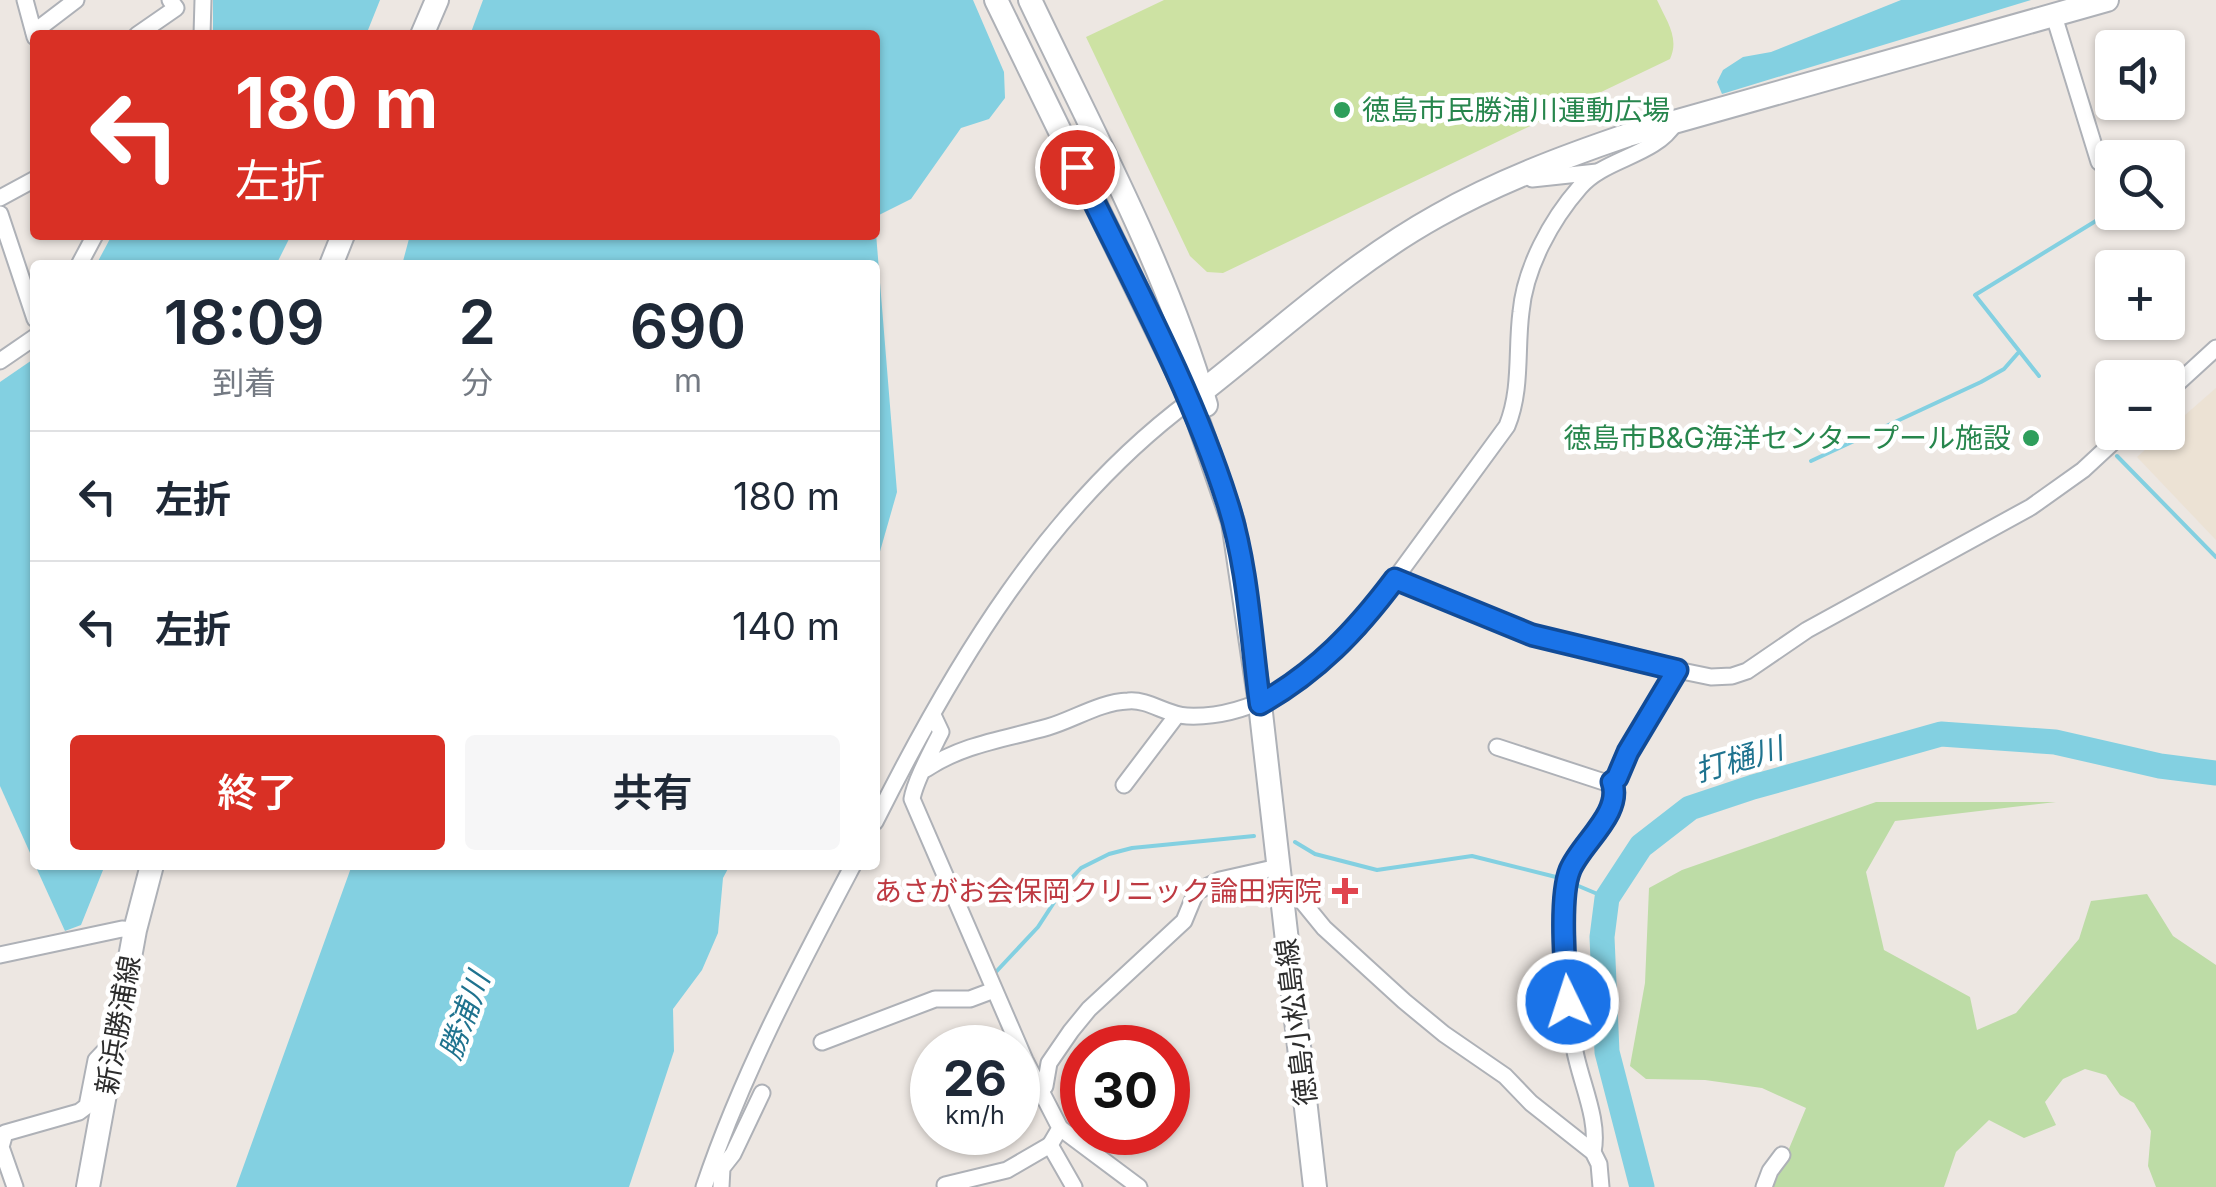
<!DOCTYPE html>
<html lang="ja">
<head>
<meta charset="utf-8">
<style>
  :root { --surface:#fff; --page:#f6f6f7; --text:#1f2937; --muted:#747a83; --line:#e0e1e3; --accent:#d93025 }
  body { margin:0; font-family:Inter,"Noto Sans JP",sans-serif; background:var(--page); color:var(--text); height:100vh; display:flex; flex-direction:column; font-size:38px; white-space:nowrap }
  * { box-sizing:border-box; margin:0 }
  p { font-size:32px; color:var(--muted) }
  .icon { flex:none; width:55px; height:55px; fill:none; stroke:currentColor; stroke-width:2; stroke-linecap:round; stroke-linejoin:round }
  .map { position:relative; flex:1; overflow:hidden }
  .side { position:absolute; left:30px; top:260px; width:850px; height:610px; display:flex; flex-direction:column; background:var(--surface); border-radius:10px; box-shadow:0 2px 8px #0004 }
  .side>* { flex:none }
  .hud { position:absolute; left:30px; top:30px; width:850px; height:210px; border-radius:10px; box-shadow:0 2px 8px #0004; background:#d93025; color:#fff; overflow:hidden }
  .buttons { position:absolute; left:2095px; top:30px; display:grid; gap:20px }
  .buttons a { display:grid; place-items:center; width:90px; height:90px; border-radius:10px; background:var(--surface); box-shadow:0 2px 8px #0004; font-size:50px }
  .speed { position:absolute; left:910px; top:1025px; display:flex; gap:20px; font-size:50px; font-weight:700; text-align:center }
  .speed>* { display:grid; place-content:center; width:130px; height:130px; border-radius:50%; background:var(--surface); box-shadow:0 2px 8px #0004; line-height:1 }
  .speed small { font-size:25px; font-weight:400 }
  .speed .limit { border:15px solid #d22; background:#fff; color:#111 }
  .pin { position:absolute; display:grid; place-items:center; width:85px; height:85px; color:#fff; margin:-42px; border:5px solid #fff; border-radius:50%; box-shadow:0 2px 10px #0007 }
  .me { position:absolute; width:110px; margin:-55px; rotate:356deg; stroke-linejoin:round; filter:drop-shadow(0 0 8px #0008) }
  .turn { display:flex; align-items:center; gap:35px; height:210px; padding:0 40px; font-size:45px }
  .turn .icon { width:130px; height:130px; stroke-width:2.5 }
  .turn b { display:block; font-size:70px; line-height:85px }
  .eta { display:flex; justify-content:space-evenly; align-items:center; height:170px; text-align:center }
  .eta b { font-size:60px; font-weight:600; line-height:70px }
  .action { display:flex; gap:20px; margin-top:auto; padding:20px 40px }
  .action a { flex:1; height:115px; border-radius:10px; background:var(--accent); color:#fff; font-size:40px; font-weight:600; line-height:115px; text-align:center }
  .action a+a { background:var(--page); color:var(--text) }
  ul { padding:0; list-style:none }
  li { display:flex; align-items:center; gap:30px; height:130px; padding:0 40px; border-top:2px solid var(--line) }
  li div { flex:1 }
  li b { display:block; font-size:38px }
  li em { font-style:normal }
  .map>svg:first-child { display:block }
  .education { fill:#ece2d4 }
  .green { fill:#bddca6 }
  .pitch { fill:#cde2a3 }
  .water { fill:#83d0e1 }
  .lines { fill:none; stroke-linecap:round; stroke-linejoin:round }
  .stream { stroke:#83d0e1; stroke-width:4 }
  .river { stroke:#83d0e1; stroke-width:25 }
  .street-casing { stroke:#aeb1b7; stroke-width:19 }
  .secondary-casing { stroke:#aeb1b7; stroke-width:26 }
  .street { stroke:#fff; stroke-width:15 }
  .secondary { stroke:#fff; stroke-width:22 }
  .route-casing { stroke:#114b97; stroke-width:25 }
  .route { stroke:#1a73e8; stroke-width:18 }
  .leisure-dot { fill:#2e9e5b; stroke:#fff; stroke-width:4 }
  .health-dot { fill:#e0444e; stroke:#fff; stroke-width:4 }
  .labels { text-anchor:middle; stroke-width:9; stroke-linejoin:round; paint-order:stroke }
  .leisure-label { font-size:28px; fill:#27864d; stroke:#fff; text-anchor:start }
  .health-label { font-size:28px; fill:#be3a42; stroke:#fff; text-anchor:end }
  .street-label { font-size:28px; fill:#2d2d2d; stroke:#fff }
  .water-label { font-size:30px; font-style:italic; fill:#1f738f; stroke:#fff }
</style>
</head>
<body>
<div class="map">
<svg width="2216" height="1187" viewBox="0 0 2216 1187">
  <rect width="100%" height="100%" fill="#ede7e2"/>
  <path class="education" d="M 2216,388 L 2216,540 L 2137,457 Z"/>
  <path class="green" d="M 1876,802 L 2056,802 L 1895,821 L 1866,872 L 1884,950 L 1970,997 L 1977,1030 L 2016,1013 L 2079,939 L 2091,901 L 2147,894 L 2173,936 L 2216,965 L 2216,1187 L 2156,1187 L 2148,1166 L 2151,1131 L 2134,1103 L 2120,1095 L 2106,1075 L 2085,1069 L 2063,1079 L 2045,1102 L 2056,1125 L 2024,1138 L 1989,1120 L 1956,1152 L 1944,1187 L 1773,1187 L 1806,1108 L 1762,1088 L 1705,1080 L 1646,1079 L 1630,1066 L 1645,983 L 1649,888 L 1682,870 Z"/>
  <path class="pitch" d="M 1164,0 L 1657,0 C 1666,20 1680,38 1670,59 L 1223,273 L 1207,272 L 1190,256 L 1086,37 Z"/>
  <g class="water">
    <path d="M 213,0 L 380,0 L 366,35 L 213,35 Z"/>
    <path d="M 483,0 L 973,0 L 1004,72 L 1005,98 L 989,119 L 961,128 L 911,199 L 875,217 L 875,35 L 470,35 Z"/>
    <path d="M 1901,0 L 2031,0 L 1722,94 L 1717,82 L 1723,70 L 1743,57 L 1771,52 Z"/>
    <path d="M 875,221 L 897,492 L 875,569 L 875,265 L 402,265 L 410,235 L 875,235 Z"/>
    <path d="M 112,235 L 291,235 L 276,265 L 96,265 Z"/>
    <path d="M 35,358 L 35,864 L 0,786 L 0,382 Z"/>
    <path d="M 35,865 L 105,865 L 81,925 L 65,931 Z"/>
    <path d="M 352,865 L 730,865 L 723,878 L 718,933 L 702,970 L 673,1009 L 674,1051 L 629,1187 L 236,1187 Z"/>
  </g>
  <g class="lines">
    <g class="stream">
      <path d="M 2039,376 L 1975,295 L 2099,219"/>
      <path d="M 2117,456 L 2216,557"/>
      <path d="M 1811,461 L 1981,382 L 2004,369 L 2018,353"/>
      <path d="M 1295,842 L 1315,854 L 1377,870 L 1472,856 L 1560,878"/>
      <path d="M 1569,882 L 1607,898"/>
      <path d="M 994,974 L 1038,927 L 1066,884 L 1081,868 L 1109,854 L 1132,848 L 1254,836"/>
    </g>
    <path class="river" d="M 1642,1187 L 1607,1052 L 1602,937 L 1607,898 L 1641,846 L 1690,808 L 1753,787 L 1941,734 L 2055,742 L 2160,766 L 2216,773"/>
    <defs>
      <g id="street">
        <path d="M 25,0 L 35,37"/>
        <path d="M 2054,16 L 2099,162"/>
        <path d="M 34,32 L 76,0"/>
        <path d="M 137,35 L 176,8 L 170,0"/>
        <path d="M 202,35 L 203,0"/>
        <path d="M 1532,179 L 1597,172"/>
        <path d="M 0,198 L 35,179"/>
        <path d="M 0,214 L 35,319"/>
        <path d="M 79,265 L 95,235"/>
        <path d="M 0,361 L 35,337"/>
        <path d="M 2168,392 L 2216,348"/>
        <path d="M 1395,579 L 1532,635 L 1677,670 L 1711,677 L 1732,676 L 1747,671 L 1807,630 L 2031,507 L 2083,470 L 2124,432"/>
        <path d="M 933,715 L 941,732 C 932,750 915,781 912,799 L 1025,1060 L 1060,1128 L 1050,1145"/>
        <path d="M 1497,747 L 1604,782 L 1617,778 L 1628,752 L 1677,670"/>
        <path d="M 926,769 C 963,744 1006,739 1048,727 C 1075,719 1100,702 1128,701 C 1149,699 1166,715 1187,716 C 1257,719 1310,675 1359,628 L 1507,426 C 1522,389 1516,350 1521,312 C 1525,268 1551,220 1580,187 C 1605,158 1655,156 1675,123"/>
        <path d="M 1124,785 L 1177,715"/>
        <path d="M 875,822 C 953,666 1048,506 1191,400"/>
        <path d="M 1280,882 L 1293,890 L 1324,928 L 1404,1001 L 1444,1034 L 1505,1076 L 1531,1103 L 1593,1152 L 1599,1164 L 1601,1187"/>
        <path d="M 0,955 L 122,929 L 135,930"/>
        <path d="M 822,1042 L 935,999 L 970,999 L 994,990"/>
        <path d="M 1038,1089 L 1045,1086 L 1049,1063 L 1071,1031 L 1089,1009 L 1184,921 L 1196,892 L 1220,880 L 1278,867"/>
        <path d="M 1060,1128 L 1139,1187"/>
        <path d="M 1593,1152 C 1600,1119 1579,1079 1574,1046 C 1566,995 1564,943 1564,891 C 1565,854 1625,818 1611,781"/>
        <path d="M 945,1185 L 1007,1170 L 1050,1145 L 1074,1187"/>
        <path d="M 15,1187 L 1,1147 L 5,1133 L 79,1112 L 87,1106 L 96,1060 L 114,1041"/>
        <path d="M 704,1187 C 742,1074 797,971 853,865"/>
        <path d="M 721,1187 L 722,1168 L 733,1154 L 762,1093"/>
        <path d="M 1764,1187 L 1770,1171 L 1782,1155"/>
      </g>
      <g id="secondary">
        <path d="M 996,0 L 1191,400 L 1233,522 L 1260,704 L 1315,1187"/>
        <path d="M 1030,0 C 1093,133 1165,264 1206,405"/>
        <path d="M 422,35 L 437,0"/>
        <path d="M 331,265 L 343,235"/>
        <path d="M 1191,400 C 1272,338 1347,266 1437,216 C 1497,182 1563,157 1628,135 L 2107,0"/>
        <path d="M 88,1187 L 135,930 L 152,865"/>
      </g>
    </defs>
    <use href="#street" class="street-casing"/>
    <use href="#secondary" class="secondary-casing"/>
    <use href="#street" class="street"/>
    <use href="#secondary" class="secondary"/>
  </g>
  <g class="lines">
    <defs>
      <path id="route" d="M 1077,167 C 1130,277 1190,385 1227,501 C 1248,565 1251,638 1260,704 C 1317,672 1356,631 1395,579 L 1532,635 L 1677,670 L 1628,752 L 1617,778 L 1612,782 C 1623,813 1581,843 1570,870 C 1559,897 1565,971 1568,1002"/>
    </defs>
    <use href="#route" class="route-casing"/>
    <use href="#route" class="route"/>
  </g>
  <g class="leisure-dot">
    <circle cx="1342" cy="110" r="10"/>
    <circle cx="2031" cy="438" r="10"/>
  </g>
  <path class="health-dot" d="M1340 876h10v10h10v10h-10v10h-10v-10h-10v-10h10z"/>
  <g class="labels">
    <g class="leisure-label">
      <text x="1362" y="120">徳島市民勝浦川運動広場</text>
      <text x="2011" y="448" text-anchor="end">徳島市B&amp;G海洋センタープール施設</text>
    </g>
    <g class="health-label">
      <text x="1322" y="901">あさがお会保岡クリニック論田病院</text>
    </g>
    <g class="street-label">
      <text transform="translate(1296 1022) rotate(-97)" y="10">徳島小松島線</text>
      <text transform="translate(118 1025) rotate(-80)" y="10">新浜勝浦線</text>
    </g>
    <g class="water-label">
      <text transform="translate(1739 760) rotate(-16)" y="10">打樋川</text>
      <text transform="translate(465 1016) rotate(-70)" y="10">勝浦川</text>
    </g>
  </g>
</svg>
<div class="buttons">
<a><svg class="icon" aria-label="sound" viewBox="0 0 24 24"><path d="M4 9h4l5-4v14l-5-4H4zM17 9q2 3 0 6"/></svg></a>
<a><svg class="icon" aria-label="search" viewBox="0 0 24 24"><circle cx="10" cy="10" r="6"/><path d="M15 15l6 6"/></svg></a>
<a>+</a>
<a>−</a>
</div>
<div class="speed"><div>26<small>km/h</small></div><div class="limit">30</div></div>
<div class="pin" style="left:1077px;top:167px;background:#d93025"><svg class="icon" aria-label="arrive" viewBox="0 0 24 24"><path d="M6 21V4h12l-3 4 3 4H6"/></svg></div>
<svg class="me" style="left:1568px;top:1002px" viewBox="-20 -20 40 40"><circle r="17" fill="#1a73e8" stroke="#fff" stroke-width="3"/><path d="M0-11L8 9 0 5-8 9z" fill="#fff"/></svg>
<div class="hud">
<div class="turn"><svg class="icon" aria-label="left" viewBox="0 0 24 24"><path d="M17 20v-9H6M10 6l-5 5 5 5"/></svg><div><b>180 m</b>左折</div></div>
</div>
<section class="side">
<div class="eta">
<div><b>18:09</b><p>到着</p></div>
<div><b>2</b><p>分</p></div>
<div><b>690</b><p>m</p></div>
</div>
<ul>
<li><svg class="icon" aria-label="left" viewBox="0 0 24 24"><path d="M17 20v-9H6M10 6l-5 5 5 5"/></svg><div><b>左折</b></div><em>180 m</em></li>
<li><svg class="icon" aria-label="left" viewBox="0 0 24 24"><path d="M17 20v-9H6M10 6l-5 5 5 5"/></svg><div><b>左折</b></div><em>140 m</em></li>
</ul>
<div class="action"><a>終了</a><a>共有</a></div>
</section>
</div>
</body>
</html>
